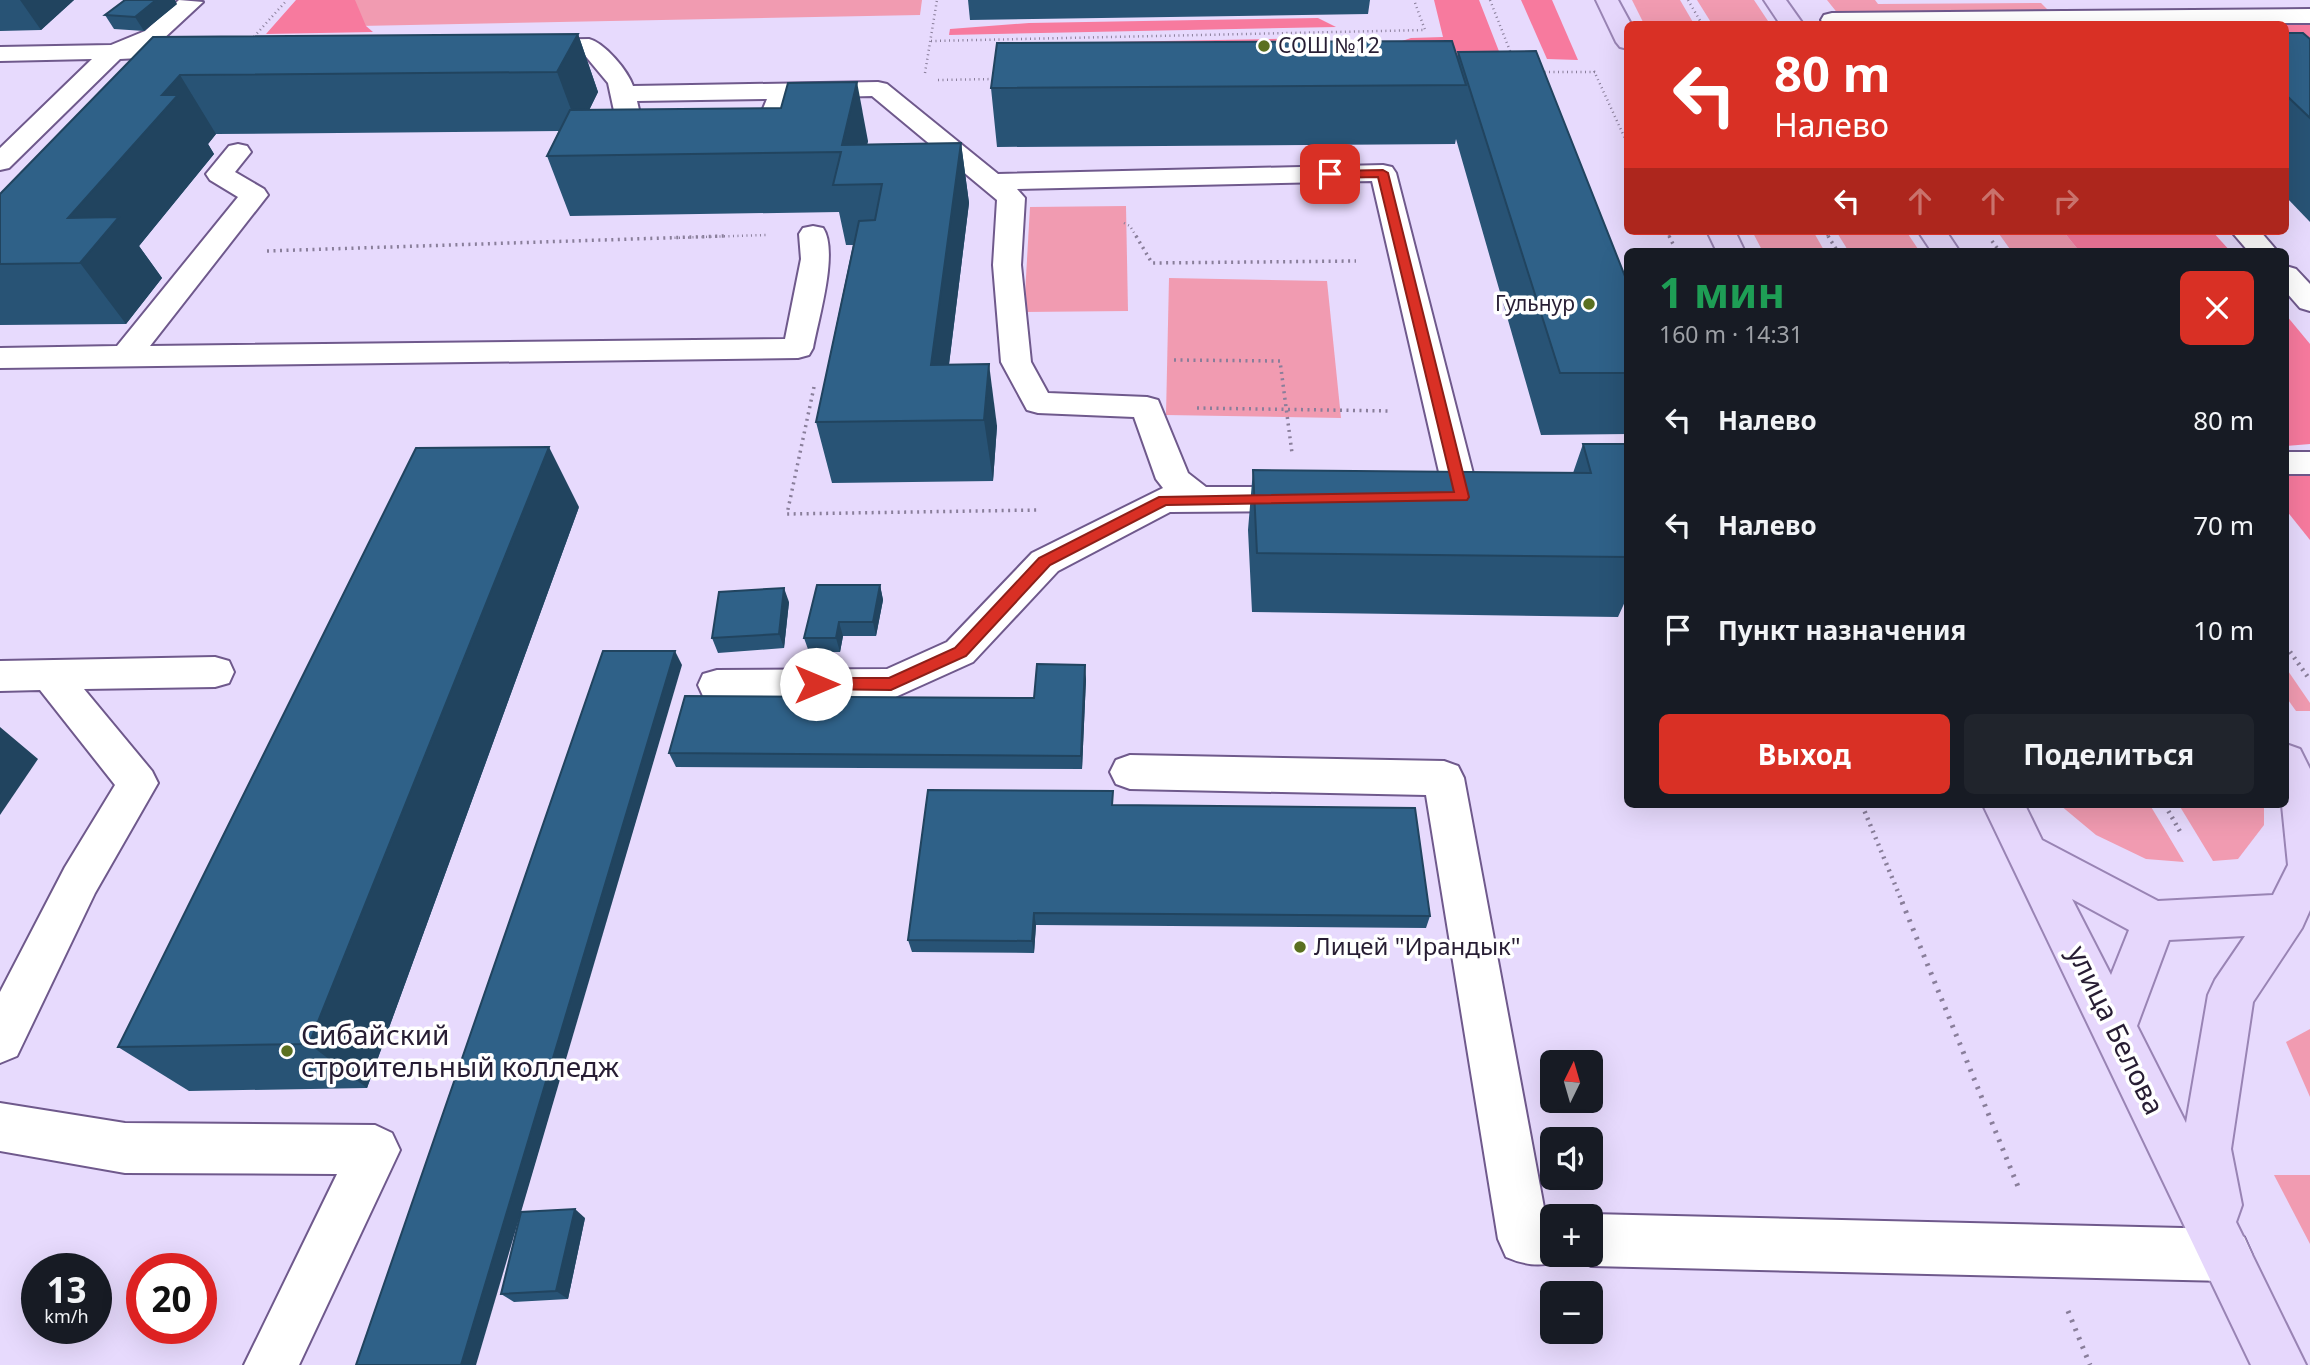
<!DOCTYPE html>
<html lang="ru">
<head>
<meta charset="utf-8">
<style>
  :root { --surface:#171b24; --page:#20242c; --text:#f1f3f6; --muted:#9ea1a6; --accent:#d93025 }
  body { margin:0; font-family:"Noto Sans",sans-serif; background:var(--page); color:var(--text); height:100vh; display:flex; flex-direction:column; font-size:26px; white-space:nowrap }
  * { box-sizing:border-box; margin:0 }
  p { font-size:23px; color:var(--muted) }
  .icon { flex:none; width:38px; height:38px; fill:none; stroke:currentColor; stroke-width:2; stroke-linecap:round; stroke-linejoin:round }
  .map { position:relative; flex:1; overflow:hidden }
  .details { position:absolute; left:1624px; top:248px; width:665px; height:560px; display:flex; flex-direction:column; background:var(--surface); border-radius:10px; box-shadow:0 7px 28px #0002 }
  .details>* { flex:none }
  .guide { position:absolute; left:1624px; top:21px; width:665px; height:214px; border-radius:10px; box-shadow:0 7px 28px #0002; background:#d93025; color:#fff; overflow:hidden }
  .needle { width:46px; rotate:5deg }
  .fabs { position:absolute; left:1540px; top:1050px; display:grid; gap:14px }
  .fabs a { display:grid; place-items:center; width:63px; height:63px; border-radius:10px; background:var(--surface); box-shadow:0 7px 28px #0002; font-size:35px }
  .speed { position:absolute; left:21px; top:1253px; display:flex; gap:14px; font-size:35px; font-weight:700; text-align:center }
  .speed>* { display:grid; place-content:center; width:91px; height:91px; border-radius:50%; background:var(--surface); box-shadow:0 7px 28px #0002; line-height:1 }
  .speed small { font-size:18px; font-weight:400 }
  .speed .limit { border:10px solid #d22; background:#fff; color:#111 }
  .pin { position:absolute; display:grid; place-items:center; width:60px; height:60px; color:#fff; margin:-30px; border-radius:14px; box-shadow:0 4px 10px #0006 }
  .me { position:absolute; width:77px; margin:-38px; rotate:90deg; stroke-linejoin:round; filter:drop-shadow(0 0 5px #0008) }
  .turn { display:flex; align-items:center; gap:24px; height:147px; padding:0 35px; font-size:32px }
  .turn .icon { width:91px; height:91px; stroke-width:2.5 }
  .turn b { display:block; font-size:49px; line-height:60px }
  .lanes { display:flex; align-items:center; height:66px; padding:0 35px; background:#0003; justify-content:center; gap:35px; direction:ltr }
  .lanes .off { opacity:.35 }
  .round { display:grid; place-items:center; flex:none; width:74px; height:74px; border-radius:10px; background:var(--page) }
  .summary { display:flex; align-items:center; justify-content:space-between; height:119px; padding:0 35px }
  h1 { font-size:42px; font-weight:700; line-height:52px; color:#1e9e55 }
  .primary-button { display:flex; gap:14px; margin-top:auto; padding:14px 35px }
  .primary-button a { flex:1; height:80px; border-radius:10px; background:var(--accent); color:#fff; font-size:28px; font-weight:700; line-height:80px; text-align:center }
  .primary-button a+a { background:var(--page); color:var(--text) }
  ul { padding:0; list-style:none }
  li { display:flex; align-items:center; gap:21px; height:105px; padding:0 35px }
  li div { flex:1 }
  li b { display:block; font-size:26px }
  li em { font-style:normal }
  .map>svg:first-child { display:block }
  .green { fill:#f19bb1 }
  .forest { fill:#f77a9e }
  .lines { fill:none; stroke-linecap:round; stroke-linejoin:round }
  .minor-casing { stroke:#6f598c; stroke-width:4 }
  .major-casing { stroke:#9984b4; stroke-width:4 }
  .path-far3 { stroke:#897e9a; stroke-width:2.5; stroke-dasharray:1 3.5; stroke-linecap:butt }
  .path-far2 { stroke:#897e9a; stroke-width:3.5; stroke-dasharray:2 4.5; stroke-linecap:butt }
  .path-far1 { stroke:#897e9a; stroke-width:4.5; stroke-dasharray:2 5; stroke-linecap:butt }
  .path { stroke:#897e9a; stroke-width:5; stroke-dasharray:2.5 7; stroke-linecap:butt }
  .minor { fill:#fff; fill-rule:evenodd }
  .major { fill:#e6d7fc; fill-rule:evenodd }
  .wall { fill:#285375 }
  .shaded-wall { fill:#21445f }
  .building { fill:#2f6188; stroke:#21445f; stroke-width:2 }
  .route { fill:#d93025; stroke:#8d1f18; stroke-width:2 }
  .poi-dot { fill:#5a7020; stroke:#fff; stroke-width:2.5 }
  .labels { text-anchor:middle; stroke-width:7; stroke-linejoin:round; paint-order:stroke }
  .far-poi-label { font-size:21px; fill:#271d33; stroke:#fff; text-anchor:start }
  .poi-label { font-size:24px; fill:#271d33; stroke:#fff; text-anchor:start }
  .near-street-label { font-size:28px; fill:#271d33; stroke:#fff }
  .near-poi-label { font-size:28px; fill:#271d33; stroke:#fff; text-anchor:start }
</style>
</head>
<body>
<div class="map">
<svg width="2310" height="1365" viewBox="0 0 2310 1365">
  <rect width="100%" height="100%" fill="#e7dafd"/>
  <g class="green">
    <path d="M 331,0 L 922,0 L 920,15 L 309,27 Z"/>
    <path d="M 1632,0 L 1680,0 L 1694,24 L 1644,24 Z"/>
    <path d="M 1697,0 L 1754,0 L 1770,24 L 1712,24 Z"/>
    <path d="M 1827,0 L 1875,0 L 1878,4 L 2041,3 L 2051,13 L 1839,15 Z"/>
    <path d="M 1126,206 L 1128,311 L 1024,312 L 1030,207 Z"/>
    <path d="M 1752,231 L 1813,231 L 1825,252 L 1763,252 Z"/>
    <path d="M 1836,231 L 1906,231 L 1920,252 L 1849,252 Z"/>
    <path d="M 1997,231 L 2063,231 L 2080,252 L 2012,252 Z"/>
    <path d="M 1169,278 L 1327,281 L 1341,418 L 1166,415 Z"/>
    <path d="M 2286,668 L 2310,703 L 2310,711 L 2296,711 L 2286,697 Z"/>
    <path d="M 2060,805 L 2150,805 L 2184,862 L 2146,859 L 2096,835 Z"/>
    <path d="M 2179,805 L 2264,805 L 2264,825 L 2238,859 L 2213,861 Z"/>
    <path d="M 2310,1029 L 2310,1097 L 2286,1042 Z"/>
    <path d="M 2274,1175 L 2310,1175 L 2310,1244 Z"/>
  </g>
  <g class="forest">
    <path d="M 296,0 L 355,0 L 366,26 L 373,32 L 266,34 Z"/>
    <path d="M 1434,0 L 1479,0 L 1502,59 L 1079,51 L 1110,42 L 1320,38 L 1339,52 L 1375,50 L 1411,38 L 1443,37 Z"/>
    <path d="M 1521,0 L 1552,0 L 1578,60 L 1547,59 Z"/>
    <path d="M 1318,18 L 1336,27 L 949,35 L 950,29 L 1029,23 Z"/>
    <path d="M 2310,23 L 2310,71 L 2286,67 L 2286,24 L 2012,24 Z"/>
    <path d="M 2063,231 L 2212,231 L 2231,252 L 2080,252 Z"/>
    <path d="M 2286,315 L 2310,344 L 2310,444 L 2286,446 Z"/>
    <path d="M 2286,475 L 2310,475 L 2310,540 L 2286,510 Z"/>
  </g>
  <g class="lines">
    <defs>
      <g id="minor">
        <path d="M 179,0 L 203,2 L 161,41 L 155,44 L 198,45 L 202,50 L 198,55 L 120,59 L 9,168 L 0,170 L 0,148 L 92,59 L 0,61 L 0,47 L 111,45 L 145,31 Z"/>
        <path d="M 2310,9 L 2310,23 L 1824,24 L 1821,20 L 1824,15 L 1832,13 Z"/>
        <path d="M 589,39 C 605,43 628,71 633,86 L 878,82 L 887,84 L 998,174 L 1383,165 L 1392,167 L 1396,173 L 1479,497 L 1474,505 C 1457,510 1442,510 1425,505 L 1420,497 L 1425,489 L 1442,485 L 1372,181 L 1017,189 L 1025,198 L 1021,265 L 1031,362 L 1048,393 L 1147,397 L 1158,400 L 1188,473 L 1206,487 L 1303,487 L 1315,491 L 1320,499 L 1315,507 L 1303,511 L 1170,512 L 1058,571 L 973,662 L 891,699 L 717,700 L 703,696 L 698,685 L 703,674 L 717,670 L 887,669 L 947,642 L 1032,553 L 1163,488 L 1156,479 L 1134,417 L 1038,413 L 1027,410 L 1001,362 L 993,265 L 997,200 L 872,96 L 792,98 L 774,146 L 770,151 L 761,154 L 740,151 L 736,146 L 740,141 L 751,138 L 767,99 L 637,101 L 646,140 L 656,143 L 660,148 L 656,153 L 647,156 L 626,153 L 622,148 L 608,83 L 583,53 L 531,54 L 523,52 L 519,47 L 523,42 L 531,40 Z"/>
        <path d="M 238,144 L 247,146 L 251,152 L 235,172 L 264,189 L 268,195 L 150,346 L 785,339 L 801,259 L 799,234 L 803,228 L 813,226 L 823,228 C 839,251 818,320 813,348 L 809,355 L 798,358 L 0,368 L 0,348 L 117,346 L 238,197 L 210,180 L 206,174 L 229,146 Z"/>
        <path d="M 2231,231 L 2260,231 L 2278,252 L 2249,252 Z"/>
        <path d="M 2286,266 L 2296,269 L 2310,284 L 2310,311 L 2300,308 L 2286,292 Z"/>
        <rect x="2286" y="452" width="24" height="22"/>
        <path d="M 215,657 L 229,661 L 234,672 L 229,683 L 215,687 L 84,689 L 152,771 L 158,783 L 95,893 L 17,1056 L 0,1063 L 0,992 L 65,867 L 115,785 L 40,690 L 0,691 L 0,661 Z"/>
        <path d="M 1130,755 L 1444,761 L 1458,766 L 1464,778 L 1545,1213 L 1559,1216 L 1552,1216 L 1552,1255 L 1571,1255 L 1570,1257 C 1547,1267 1529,1267 1506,1257 L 1498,1239 L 1426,795 L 1130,789 L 1116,784 L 1110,772 L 1116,760 Z"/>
        <path d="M 0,1103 L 125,1123 L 375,1125 L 392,1133 L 400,1150 L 299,1365 L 244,1365 L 337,1174 L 125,1173 L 0,1151 Z"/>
        <path d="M 1591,1214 L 2226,1229 L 2244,1237 L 2252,1255 L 2244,1273 L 2226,1281 L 1591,1266 L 1573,1258 L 1571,1255 L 1591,1255 L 1591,1216 L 1586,1216 Z"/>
      </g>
      <g id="major">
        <path d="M 1596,0 L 1618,0 L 1631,24 L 1628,24 L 1628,49 L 1620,47 L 1616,42 Z"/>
        <path d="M 1764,0 L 1786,0 L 1803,24 L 1780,24 Z"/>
        <path d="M 1707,231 L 1735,231 L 1745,252 L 1717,252 Z"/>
        <path d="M 1918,231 L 1946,231 L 1960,252 L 1932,252 Z"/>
        <path d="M 2286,744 L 2300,749 L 2310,769 L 2310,910 L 2302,928 L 2253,1002 L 2231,1149 L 2242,1205 L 2236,1222 L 2306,1365 L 2251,1365 L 1983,805 L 2025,805 L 2042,840 L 2158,901 L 2273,895 L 2288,865 L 2282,805 L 2286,805 ZM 2072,899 L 2129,930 L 2111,975 ZM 2245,936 L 2215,980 L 2208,995 L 2186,1123 L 2137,1026 L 2169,940 Z"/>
      </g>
    </defs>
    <use href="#minor" class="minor-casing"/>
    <use href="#major" class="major-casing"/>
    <g class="path-far3">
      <path d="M 1490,0 L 1512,56"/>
      <path d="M 1688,0 L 1702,24"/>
      <path d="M 251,40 L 287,0"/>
      <path d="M 931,41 L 1425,30 L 1414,0"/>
      <path d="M 1594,71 L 1628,145"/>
      <path d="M 1540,72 L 1597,72"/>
      <path d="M 925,73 L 937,0"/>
      <path d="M 938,80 L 995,79"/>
      <path d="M 1124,223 L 1130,226 L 1137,238"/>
      <path d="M 1667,231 L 1670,238"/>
      <path d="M 1825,231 L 1829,238"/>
      <path d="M 670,238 L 766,235"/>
    </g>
    <g class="path-far2">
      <path d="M 1136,236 L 1152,263 L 1356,261"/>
      <path d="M 1669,236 L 1674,246"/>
      <path d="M 1828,236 L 1838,252"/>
      <path d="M 1992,241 L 2000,252"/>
      <path d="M 267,251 L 724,236"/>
      <path d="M 1174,360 L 1280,361 L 1292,453"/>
      <path d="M 814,387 L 787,514 L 1038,510"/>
      <path d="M 1197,408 L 1391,411"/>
    </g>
    <g class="path-far1">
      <path d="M 2286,646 L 2310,680"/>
      <path d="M 1862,805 L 1903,904"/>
      <path d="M 2165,805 L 2182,835"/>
    </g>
    <g class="path">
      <path d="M 1902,902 L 2019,1189"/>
      <path d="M 2068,1311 L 2090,1365"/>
    </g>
    <use href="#minor" class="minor"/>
    <use href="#major" class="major"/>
  </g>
  <g class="wall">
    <path d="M 0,0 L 74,0 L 41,30 L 0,31 Z"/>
    <path d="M 968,0 L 1370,0 L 1368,14 L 970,20 Z"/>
    <path d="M 177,4 L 144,31 L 114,29 L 105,15 Z"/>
    <path d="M 2286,33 L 2310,39 L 2310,222 L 2286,197 Z"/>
    <path d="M 578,34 L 598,92 L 589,110 L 868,141 L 867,144 L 961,143 L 969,203 L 949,365 L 997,426 L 993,481 L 832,483 L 816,422 L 853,245 L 846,245 L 839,212 L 570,216 L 547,156 L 559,131 L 216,134 L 208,144 L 214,154 L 139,246 L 162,278 L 126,324 L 0,325 L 0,194 L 153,37 Z"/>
    <path d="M 1458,52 L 1628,284 L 1628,434 L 1541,435 L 1456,139 L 1455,144 L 997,147 L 991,88 L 1457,57 Z"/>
    <path d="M 1583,444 L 1628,444 L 1628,595 L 1618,617 L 1252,612 L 1248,530 L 1253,470 L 1573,473 Z"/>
    <path d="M 579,507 L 367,1088 L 189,1091 L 118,1047 Z"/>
    <path d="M 880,585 L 883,600 L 876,636 L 843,636 L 840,652 L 809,652 L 804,638 Z"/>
    <path d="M 789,602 L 784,648 L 718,653 L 712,638 Z"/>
    <path d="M 1086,679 L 1082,769 L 676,767 L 669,753 L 1034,698 Z"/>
    <path d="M 1113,805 L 1430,916 L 1426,928 L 1036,925 L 1034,953 L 912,952 L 908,940 Z"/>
    <path d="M 585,1218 L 568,1299 L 514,1302 L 501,1294 Z"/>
  </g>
  <g class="shaded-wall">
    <path d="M 20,0 L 74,0 L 41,30 Z"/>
    <path d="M 156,0 L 175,0 L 177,4 L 144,31 L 135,17 Z"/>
    <path d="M 578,34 L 598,92 L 579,131 L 557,72 Z"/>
    <path d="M 180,75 L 216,134 L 208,144 L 214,154 L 139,246 L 162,278 L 126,324 L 80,263 L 68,218 L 162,95 Z"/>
    <path d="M 857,82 L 868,141 L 858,184 L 842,145 Z"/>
    <path d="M 961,143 L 969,203 L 942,420 L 931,365 Z"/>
    <path d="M 989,364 L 997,426 L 993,481 L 984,420 Z"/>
    <path d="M 549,447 L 579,507 L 367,1088 L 309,1044 Z"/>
    <path d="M 880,585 L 883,600 L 876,636 L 873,622 Z"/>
    <path d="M 784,588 L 789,602 L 784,648 L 779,634 Z"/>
    <path d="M 839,622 L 843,636 L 840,652 L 836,638 Z"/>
    <path d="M 675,651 L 682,665 L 476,1365 L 461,1365 Z"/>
    <path d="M 1085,665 L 1086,679 L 1082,769 L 1081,756 Z"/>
    <path d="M 0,727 L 38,759 L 0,815 Z"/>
    <path d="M 1034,913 L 1036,925 L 1034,953 L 1032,941 Z"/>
    <path d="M 575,1209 L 585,1218 L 568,1299 L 556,1291 Z"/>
  </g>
  <g class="building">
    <path d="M 125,0 L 156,0 L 135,17 L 105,15 Z"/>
    <path d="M 2286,33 L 2303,33 L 2310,39 L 2310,118 L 2286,95 Z"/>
    <path d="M 578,34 L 557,72 L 180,75 L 162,95 L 178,95 L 68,218 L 119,217 L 80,263 L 0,264 L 0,194 L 153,37 Z"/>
    <path d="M 1452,41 L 1466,85 L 991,88 L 997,43 Z"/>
    <path d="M 1536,51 L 1628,284 L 1628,373 L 1560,373 L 1458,52 Z"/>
    <path d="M 857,82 L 842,145 L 961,143 L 931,365 L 989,364 L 984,420 L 816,422 L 859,221 L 875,220 L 882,184 L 833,185 L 841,152 L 547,156 L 570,110 L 781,108 L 788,83 Z"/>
    <path d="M 1583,444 L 1628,444 L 1628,557 L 1257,553 L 1253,470 L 1591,473 Z"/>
    <path d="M 549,447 L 309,1044 L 118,1047 L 416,448 Z"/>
    <path d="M 817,585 L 880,585 L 873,622 L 839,622 L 836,638 L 804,638 Z"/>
    <path d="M 784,588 L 779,634 L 712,638 L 719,592 Z"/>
    <path d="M 603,651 L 675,651 L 461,1365 L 356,1365 Z"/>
    <path d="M 1037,664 L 1085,665 L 1081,756 L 669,753 L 685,696 L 1034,698 Z"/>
    <path d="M 928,790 L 1113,791 L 1112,805 L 1415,808 L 1430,916 L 1034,913 L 1032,941 L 908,940 Z"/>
    <path d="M 575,1209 L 556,1291 L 501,1294 L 521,1212 Z"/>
  </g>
  <path class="route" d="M 1383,170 L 1388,173 L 1469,497 L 1467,500 L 1166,505 L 1050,565 L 966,656 L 891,690 L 811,689 L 808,684 L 816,678 L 889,678 L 955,648 L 1039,558 L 1159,497 L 1454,492 L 1378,177 L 1330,178 L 1325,174 L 1330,171 Z"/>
  <g class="poi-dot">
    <circle cx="1264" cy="46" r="7"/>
    <circle cx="1589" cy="304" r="7"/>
    <circle cx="1300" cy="947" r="7"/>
    <circle cx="287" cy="1051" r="7"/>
  </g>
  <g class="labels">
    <g class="far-poi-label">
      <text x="1278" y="53">СОШ №12</text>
      <text x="1575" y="311" text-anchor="end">Гульнур</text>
    </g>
    <g class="poi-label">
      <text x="1314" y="955">Лицей "Ирандык"</text>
    </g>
    <g class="near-street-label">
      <text transform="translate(2116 1030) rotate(64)" y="10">улица Белова</text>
    </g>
    <g class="near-poi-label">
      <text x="301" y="1045">Сибайский<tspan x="301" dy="32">строительный колледж</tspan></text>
    </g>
  </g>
</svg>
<div class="fabs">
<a><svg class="needle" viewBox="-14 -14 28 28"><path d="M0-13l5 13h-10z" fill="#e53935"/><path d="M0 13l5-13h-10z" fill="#9ea1a6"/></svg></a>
<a><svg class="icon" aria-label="sound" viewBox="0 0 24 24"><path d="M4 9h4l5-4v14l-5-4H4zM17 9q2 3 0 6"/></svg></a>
<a>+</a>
<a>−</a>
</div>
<div class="speed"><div>13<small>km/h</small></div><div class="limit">20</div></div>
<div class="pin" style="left:1330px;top:174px;background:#d93025"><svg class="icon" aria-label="arrive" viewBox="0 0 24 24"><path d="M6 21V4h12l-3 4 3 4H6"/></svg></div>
<svg class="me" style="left:816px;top:684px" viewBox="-20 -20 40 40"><circle r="19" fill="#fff"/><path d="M0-13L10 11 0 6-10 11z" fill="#d93025"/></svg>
<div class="guide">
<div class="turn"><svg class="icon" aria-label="left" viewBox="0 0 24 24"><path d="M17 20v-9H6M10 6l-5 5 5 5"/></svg><div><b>80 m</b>Налево</div></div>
<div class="lanes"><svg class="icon" aria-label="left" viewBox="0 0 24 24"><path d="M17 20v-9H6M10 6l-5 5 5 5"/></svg><svg class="icon off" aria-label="ahead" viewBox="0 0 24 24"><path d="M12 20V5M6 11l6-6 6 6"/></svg><svg class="icon off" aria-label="ahead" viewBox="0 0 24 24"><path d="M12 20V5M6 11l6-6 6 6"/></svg><svg class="icon off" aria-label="right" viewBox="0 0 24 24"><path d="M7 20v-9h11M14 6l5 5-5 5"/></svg></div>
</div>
<section class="details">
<div class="summary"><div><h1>1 мин</h1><p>160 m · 14:31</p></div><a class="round" style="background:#d93025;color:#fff"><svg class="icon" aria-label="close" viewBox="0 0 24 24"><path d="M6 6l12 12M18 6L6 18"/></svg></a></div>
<ul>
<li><svg class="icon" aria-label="left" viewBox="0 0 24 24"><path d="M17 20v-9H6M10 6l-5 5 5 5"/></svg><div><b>Налево</b></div><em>80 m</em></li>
<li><svg class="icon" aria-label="left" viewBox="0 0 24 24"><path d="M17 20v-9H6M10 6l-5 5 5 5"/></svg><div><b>Налево</b></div><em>70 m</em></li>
<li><svg class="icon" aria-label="arrive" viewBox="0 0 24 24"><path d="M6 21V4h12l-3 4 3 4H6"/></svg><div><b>Пункт назначения</b></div><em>10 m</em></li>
</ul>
<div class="primary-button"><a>Выход</a><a>Поделиться</a></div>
</section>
</div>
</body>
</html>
